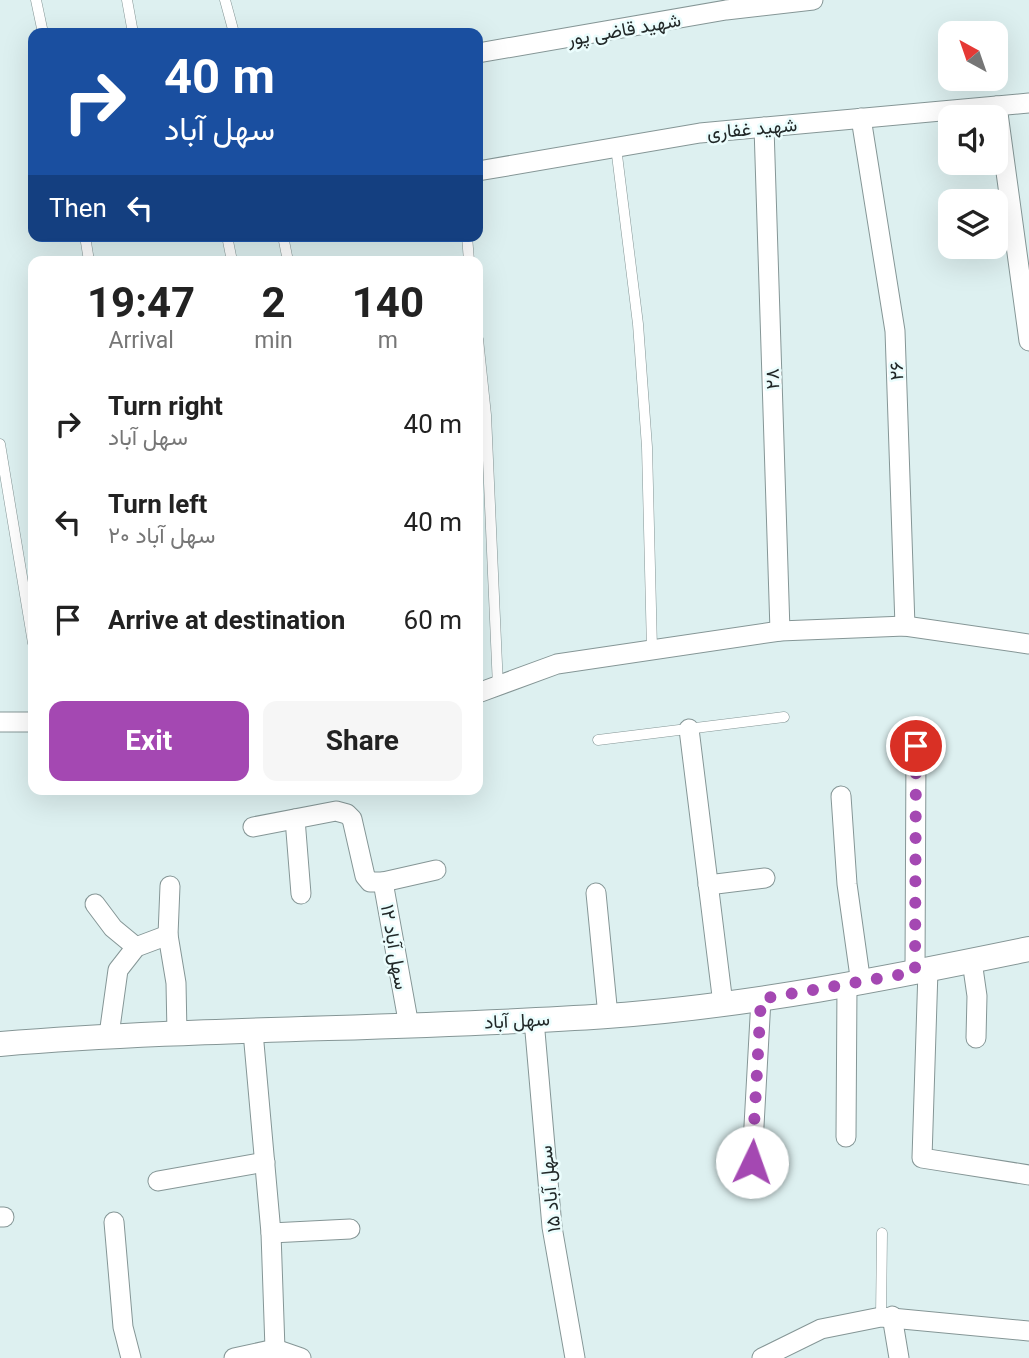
<!DOCTYPE html>
<html lang="en">
<head>
<meta charset="utf-8">
<style>
  :root { --surface:#fff; --page:#f6f6f6; --text:#222; --muted:#767676; --accent:#a448b2 }
  body { margin:0; font-family:Roboto,Vazirmatn,sans-serif; background:var(--page); color:var(--text); height:100vh; display:flex; flex-direction:column; font-size:26px; white-space:nowrap }
  * { box-sizing:border-box; margin:0 }
  p { font-size:23px; color:var(--muted) }
  .icon { flex:none; width:38px; height:38px; fill:none; stroke:currentColor; stroke-width:2; stroke-linecap:round; stroke-linejoin:round }
  .map { position:relative; flex:1; overflow:hidden }
  .sheet { position:absolute; left:28px; top:256px; width:455px; height:539px; display:flex; flex-direction:column; background:var(--surface); border-radius:14px; box-shadow:0 7px 28px #0002 }
  .sheet>* { flex:none }
  .banner { position:absolute; left:28px; top:28px; width:455px; height:214px; border-radius:14px; box-shadow:0 7px 28px #0002; background:#1a4fa0; color:#fff; overflow:hidden }
  .needle { width:46px; rotate:320deg }
  .controls { position:absolute; left:938px; top:21px; display:grid; gap:14px }
  .controls a { display:grid; place-items:center; width:70px; height:70px; border-radius:14px; background:var(--surface); box-shadow:0 7px 28px #0002; font-size:35px }
  .pin { position:absolute; display:grid; place-items:center; width:60px; height:60px; color:#fff; margin:-30px; border:4px solid #fff; border-radius:50%; box-shadow:0 2px 7px #0007 }
  .me { position:absolute; width:77px; margin:-38px; rotate:3deg; stroke-linejoin:round; filter:drop-shadow(0 0 5px #0008) }
  .turn { display:flex; align-items:center; gap:24px; height:147px; padding:0 21px; font-size:32px }
  .turn .icon { width:91px; height:91px; stroke-width:2.5 }
  .turn b { display:block; font-size:49px; line-height:60px }
  .then { display:flex; align-items:center; height:66px; padding:0 21px; background:#0003; gap:14px; font-size:26px }
  .eta { display:flex; justify-content:space-evenly; align-items:center; height:119px; text-align:center }
  .eta b { font-size:42px; font-weight:700; line-height:49px }
  .primary-button { display:flex; gap:14px; margin-top:auto; padding:14px 21px }
  .primary-button a { flex:1; height:80px; border-radius:14px; background:var(--accent); color:#fff; font-size:28px; font-weight:700; line-height:80px; text-align:center }
  .primary-button a+a { background:var(--page); color:var(--text) }
  ul { padding:0; list-style:none }
  li { display:flex; align-items:center; gap:21px; height:98px; padding:0 21px }
  li div { flex:1 }
  li b { display:block; font-size:26px }
  li em { font-style:normal }
  .map>svg:first-child { display:block }
  .lines { fill:none; stroke-linecap:round; stroke-linejoin:round }
  .service-casing { stroke:#859696; stroke-width:11 }
  .minor-casing { stroke:#859696; stroke-width:21 }
  .tertiary-casing { stroke:#859696; stroke-width:26 }
  .service { stroke:#fff; stroke-width:10 }
  .minor { stroke:#fff; stroke-width:19 }
  .tertiary { stroke:#fff; stroke-width:24 }
  .route { stroke:#a448b2; stroke-width:12; stroke-dasharray:0 21.6 }
  .labels { text-anchor:middle; stroke-width:5; stroke-linejoin:round; paint-order:stroke }
  .street-label { font-size:19px; fill:#212828; stroke:#ebfdfd }
</style>
</head>
<body>
<div class="map">
<svg width="1029" height="1358" viewBox="0 0 1029 1358">
  <rect width="100%" height="100%" fill="#ddf0f0"/>
  <g class="lines">
    <defs>
      <g id="service">
        <path d="M 36,0 L 43,33"/>
        <path d="M 127,0 L 133,33"/>
        <path d="M 225,0 L 234,33"/>
        <path d="M 616,147 L 638,324 L 647,447 L 652,649"/>
        <path d="M 85,236 L 89,261"/>
        <path d="M 227,236 L 232,261"/>
        <path d="M 283,236 L 288,261"/>
        <path d="M 467,236 L 469,261"/>
        <path d="M 478,339 L 486,415 L 498,687"/>
        <path d="M 0,444 L 33,643"/>
        <path d="M 598,740 L 784,717"/>
        <path d="M 881,1317 L 882,1233"/>
      </g>
      <g id="minor">
        <path d="M 478,53 L 726,10 L 813,0"/>
        <path d="M 997,106 L 1029,341"/>
        <path d="M 861,118 L 895,331 L 905,626"/>
        <path d="M 764,127 L 780,631"/>
        <path d="M 478,171 L 700,133 L 1029,103"/>
        <path d="M 478,693 L 557,664 L 780,631 L 905,626 L 1029,644"/>
        <path d="M 0,722 L 33,722"/>
        <path d="M 689,729 L 723,1004"/>
        <path d="M 841,796 L 847,884 L 861,984"/>
        <path d="M 295,819 L 301,894"/>
        <path d="M 253,827 L 336,811 L 347,814 L 352,819 L 365,876 L 370,882 L 383,882 L 409,1026"/>
        <path d="M 383,882 L 436,870"/>
        <path d="M 708,885 L 765,878"/>
        <path d="M 170,886 L 168,935 L 176,983 L 177,1033"/>
        <path d="M 596,893 L 608,1016"/>
        <path d="M 95,904 L 113,928 L 136,947"/>
        <path d="M 972,961 L 977,996 L 976,1038"/>
        <path d="M 928,970 L 922,1158 L 1029,1175"/>
        <path d="M 915,972 L 916,746"/>
        <path d="M 534,1020 L 552,1227 L 575,1358"/>
        <path d="M 253,1032 L 271,1233 L 275,1349"/>
        <path d="M 109,1035 L 118,970 L 136,947 L 168,935"/>
        <path d="M 846,1137 L 847,986"/>
        <path d="M 752,1162 L 761,999"/>
        <path d="M 158,1181 L 265,1162"/>
        <path d="M 0,1217 L 4,1217"/>
        <path d="M 114,1222 L 123,1327 L 131,1358"/>
        <path d="M 271,1233 L 350,1229"/>
        <path d="M 892,1316 L 899,1358"/>
        <path d="M 275,1349 L 301,1358"/>
        <path d="M 234,1358 L 275,1349"/>
        <path d="M 762,1358 L 821,1329 L 881,1317 L 1029,1331"/>
      </g>
      <path id="tertiary" d="M 0,1044 C 202,1027 405,1030 607,1016 C 749,1006 889,978 1029,949"/>
    </defs>
    <use href="#service" class="service-casing"/>
    <use href="#minor" class="minor-casing"/>
    <use href="#tertiary" class="tertiary-casing"/>
    <use href="#service" class="service"/>
    <use href="#minor" class="minor"/>
    <use href="#tertiary" class="tertiary"/>
  </g>
  <g class="lines">
    <path class="route" d="M 752,1162 L 761,999 L 915,972 L 916,746"/>
  </g>
  <g class="labels">
    <g class="street-label">
      <text transform="translate(624 29) rotate(-10)" y="7">شهید قاضی پور</text>
      <text transform="translate(752 128) rotate(-5)" y="7">شهید غفاری</text>
      <text transform="translate(896 371) rotate(-92)" y="7">۲۶</text>
      <text transform="translate(772 379) rotate(-92)" y="7">۲۸</text>
      <text transform="translate(395 947) rotate(80)" y="7">سهل آباد ۱۲</text>
      <text transform="translate(517 1020) rotate(-3)" y="7">سهل آباد</text>
      <text transform="translate(549 1189) rotate(-96)" y="7">سهل آباد ۱۵</text>
    </g>
  </g>
</svg>
<div class="controls">
<a><svg class="needle" viewBox="-14 -14 28 28"><path d="M0-13l5 13h-10z" fill="#e53935"/><path d="M0 13l5-13h-10z" fill="#767676"/></svg></a>
<a><svg class="icon" aria-label="sound" viewBox="0 0 24 24"><path d="M4 9h4l5-4v14l-5-4H4zM17 9q2 3 0 6"/></svg></a>
<a><svg class="icon" aria-label="layers" viewBox="0 0 24 24"><path d="M12 4l9 5-9 5-9-5zM3 14l9 5 9-5"/></svg></a>
</div>
<div class="pin" style="left:916px;top:746px;background:#d93025"><svg class="icon" aria-label="arrive" viewBox="0 0 24 24"><path d="M6 21V4h12l-3 4 3 4H6"/></svg></div>
<svg class="me" style="left:752px;top:1162px" viewBox="-20 -20 40 40"><circle r="19" fill="#fff"/><path d="M0-13L10 11 0 6-10 11z" fill="#a448b2"/></svg>
<div class="banner">
<div class="turn"><svg class="icon" aria-label="right" viewBox="0 0 24 24"><path d="M7 20v-9h11M14 6l5 5-5 5"/></svg><div><b>40 m</b>سهل آباد</div></div>
<div class="then">Then<svg class="icon" aria-label="left" viewBox="0 0 24 24"><path d="M17 20v-9H6M10 6l-5 5 5 5"/></svg></div>
</div>
<section class="sheet">
<div class="eta">
<div><b>19:47</b><p>Arrival</p></div>
<div><b>2</b><p>min</p></div>
<div><b>140</b><p>m</p></div>
</div>
<ul>
<li><svg class="icon" aria-label="right" viewBox="0 0 24 24"><path d="M7 20v-9h11M14 6l5 5-5 5"/></svg><div><b>Turn right</b><p>سهل آباد</p></div><em>40 m</em></li>
<li><svg class="icon" aria-label="left" viewBox="0 0 24 24"><path d="M17 20v-9H6M10 6l-5 5 5 5"/></svg><div><b>Turn left</b><p>سهل آباد ۲۰</p></div><em>40 m</em></li>
<li><svg class="icon" aria-label="arrive" viewBox="0 0 24 24"><path d="M6 21V4h12l-3 4 3 4H6"/></svg><div><b>Arrive at destination</b></div><em>60 m</em></li>
</ul>
<div class="primary-button"><a>Exit</a><a>Share</a></div>
</section>
</div>
</body>
</html>
